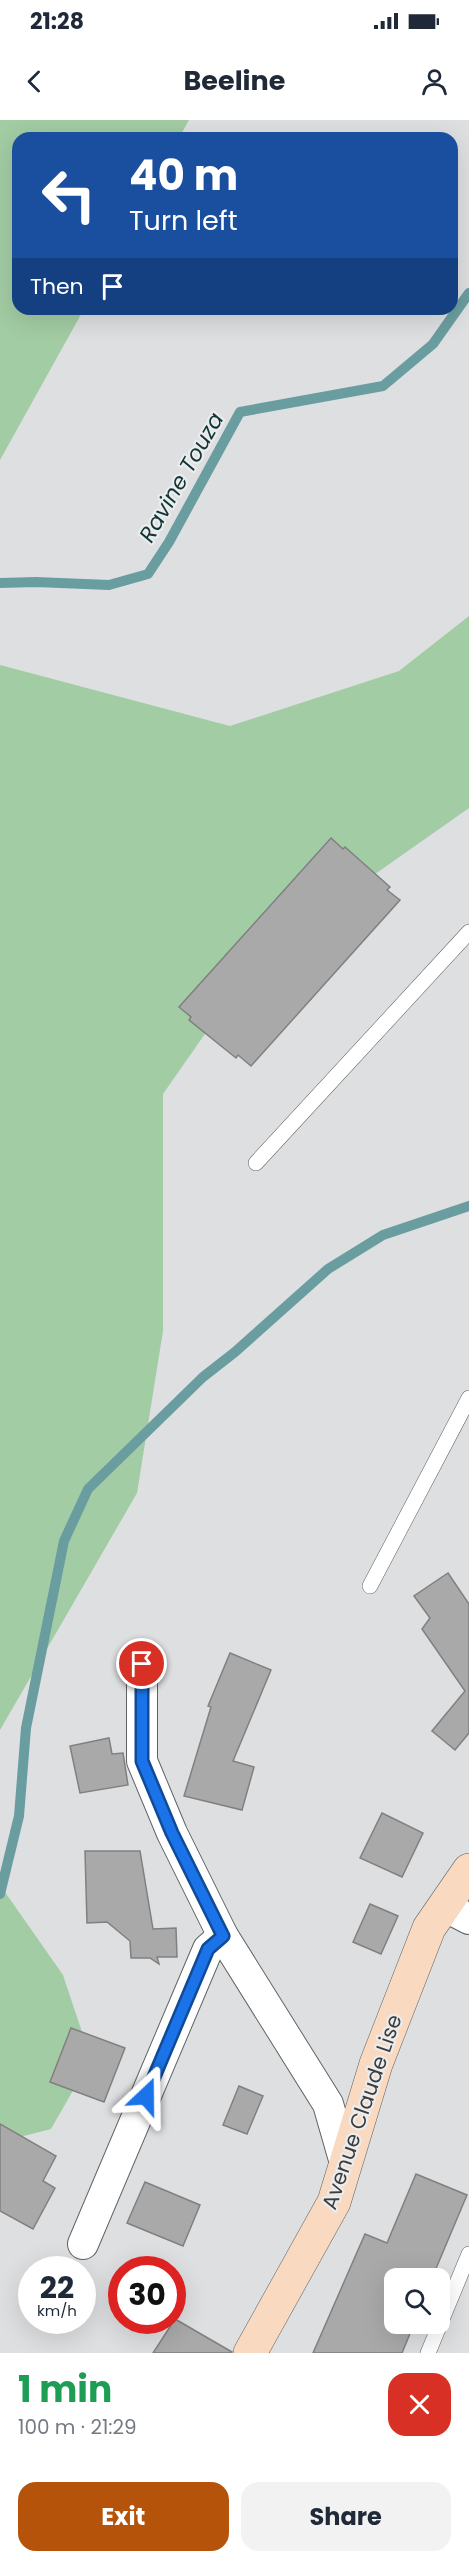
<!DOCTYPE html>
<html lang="en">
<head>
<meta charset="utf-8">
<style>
  :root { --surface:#fff; --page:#f2f2f3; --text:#1f2937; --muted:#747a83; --accent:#b45309 }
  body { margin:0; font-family:Poppins,sans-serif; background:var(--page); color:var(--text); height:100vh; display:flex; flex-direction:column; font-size:22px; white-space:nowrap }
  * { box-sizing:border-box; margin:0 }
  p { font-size:20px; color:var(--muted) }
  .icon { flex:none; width:33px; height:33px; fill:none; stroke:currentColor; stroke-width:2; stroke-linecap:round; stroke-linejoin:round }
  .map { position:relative; height:2233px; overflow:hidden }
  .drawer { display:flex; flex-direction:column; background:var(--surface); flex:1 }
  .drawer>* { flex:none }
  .guide { position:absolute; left:12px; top:12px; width:446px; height:183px; border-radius:18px; box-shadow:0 6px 24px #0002; background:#1a4fa0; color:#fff; overflow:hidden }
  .tools { position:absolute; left:384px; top:2148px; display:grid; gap:12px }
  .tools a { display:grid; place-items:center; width:66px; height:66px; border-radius:12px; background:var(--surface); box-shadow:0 6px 24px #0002; font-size:30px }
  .speed { position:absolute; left:18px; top:2136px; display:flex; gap:12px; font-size:30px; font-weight:700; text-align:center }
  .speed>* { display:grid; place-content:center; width:78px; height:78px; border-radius:50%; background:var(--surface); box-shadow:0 6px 24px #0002; line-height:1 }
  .speed small { font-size:15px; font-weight:400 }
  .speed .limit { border:9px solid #d22; background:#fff; color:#111 }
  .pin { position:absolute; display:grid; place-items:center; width:51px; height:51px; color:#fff; margin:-26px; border:3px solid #fff; border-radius:50%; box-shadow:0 2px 6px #0007 }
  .me { position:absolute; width:66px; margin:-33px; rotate:23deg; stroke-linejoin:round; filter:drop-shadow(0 0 4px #0008) }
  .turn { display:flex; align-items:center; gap:21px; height:126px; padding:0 18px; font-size:27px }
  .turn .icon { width:78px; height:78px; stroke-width:2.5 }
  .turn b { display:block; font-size:42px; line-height:51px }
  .then { display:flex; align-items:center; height:57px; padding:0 18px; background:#0003; gap:12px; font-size:22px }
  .round { display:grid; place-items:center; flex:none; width:63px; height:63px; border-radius:18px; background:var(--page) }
  .overview { display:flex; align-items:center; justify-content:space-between; height:102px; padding:0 18px }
  h1 { font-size:36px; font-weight:700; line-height:45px; color:#1e9e55 }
  .action { display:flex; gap:12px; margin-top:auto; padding:12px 18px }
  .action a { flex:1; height:69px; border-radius:18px; background:var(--accent); color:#fff; font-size:24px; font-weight:700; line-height:69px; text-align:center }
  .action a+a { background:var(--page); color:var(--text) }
  .status { display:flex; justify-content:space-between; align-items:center; height:42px; padding:0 30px; background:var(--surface); direction:ltr }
  .status svg { height:16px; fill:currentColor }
  header { display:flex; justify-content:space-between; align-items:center; height:78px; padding:0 18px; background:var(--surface); font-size:27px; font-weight:700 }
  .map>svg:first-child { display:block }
  .green { fill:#a2cca4 }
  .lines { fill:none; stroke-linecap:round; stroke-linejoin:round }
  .stream { stroke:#6a9d9f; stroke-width:10 }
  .building { fill:#aaa9aa; stroke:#818081; stroke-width:1.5 }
  .lane-casing { stroke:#616263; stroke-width:16 }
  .street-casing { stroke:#616263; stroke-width:32 }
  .secondary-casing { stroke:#616263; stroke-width:34 }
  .lane { stroke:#fff; stroke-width:15 }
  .street { stroke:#fff; stroke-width:30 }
  .secondary { stroke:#fad9c1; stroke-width:33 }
  .route-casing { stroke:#114b97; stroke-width:15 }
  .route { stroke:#1a73e8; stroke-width:10 }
  .labels { text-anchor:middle; stroke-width:4.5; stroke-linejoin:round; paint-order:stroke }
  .street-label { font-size:21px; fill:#3c3c3d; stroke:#ebeced }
  .water-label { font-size:22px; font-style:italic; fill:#113536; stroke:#ebeced }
</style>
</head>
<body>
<div class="status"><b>21:28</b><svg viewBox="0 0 49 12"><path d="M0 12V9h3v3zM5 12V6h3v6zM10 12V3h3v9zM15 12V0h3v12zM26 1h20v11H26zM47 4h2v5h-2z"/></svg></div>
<header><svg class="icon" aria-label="back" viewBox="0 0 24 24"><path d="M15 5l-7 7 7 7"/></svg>Beeline<svg class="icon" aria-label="person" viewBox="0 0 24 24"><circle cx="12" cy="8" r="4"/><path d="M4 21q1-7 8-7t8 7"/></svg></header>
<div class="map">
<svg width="469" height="2233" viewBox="0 0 469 2233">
  <rect width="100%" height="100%" fill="#dedfe0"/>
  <g class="green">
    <path d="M 0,0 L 189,0 L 179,18 L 18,18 L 18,189 L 84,189 L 0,340 Z"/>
    <path d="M 469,496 L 469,688 L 260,835 L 163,974 L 163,1211 L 137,1373 L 0,1610 L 0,545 L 230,606 L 399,551 Z"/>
    <path d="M 0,1765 L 63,1855 L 91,1939 L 51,2009 L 0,2022 Z"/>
  </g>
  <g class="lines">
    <g class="stream">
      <path d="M 0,463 L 36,462 L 109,465 L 148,454 L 169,422 L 240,292 L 383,266 L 433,224 L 469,173"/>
      <path d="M 0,1774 L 19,1696 L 26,1608 L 64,1421 L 88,1369 L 203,1257 L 235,1232 L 328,1149 L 383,1115 L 469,1086"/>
    </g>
  </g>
  <g class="building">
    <path d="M 331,718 L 343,729 L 345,727 L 390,767 L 387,770 L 400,780 L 251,946 L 238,935 L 236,938 L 189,900 L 191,897 L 179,887 Z"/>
    <path d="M 448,1453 L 469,1484 L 469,1613 L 455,1630 L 432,1611 L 465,1571 L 422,1509 L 430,1498 L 414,1476 Z"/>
    <path d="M 230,1533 L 271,1550 L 233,1641 L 254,1647 L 242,1690 L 184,1676 L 211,1587 L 208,1586 Z"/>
    <path d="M 109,1618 L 112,1634 L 123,1633 L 128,1665 L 80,1673 L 70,1626 Z"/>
    <path d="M 382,1693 L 423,1713 L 402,1757 L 360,1738 Z"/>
    <path d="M 85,1731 L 140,1731 L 153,1809 L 176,1808 L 177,1837 L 157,1837 L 159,1844 L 150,1838 L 131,1838 L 130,1821 L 107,1802 L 87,1803 Z"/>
    <path d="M 370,1784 L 398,1796 L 381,1834 L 353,1822 Z"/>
    <path d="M 71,1908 L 125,1928 L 104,1982 L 50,1962 Z"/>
    <path d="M 239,1966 L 263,1976 L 247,2014 L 223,2005 Z"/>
    <path d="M 0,2004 L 56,2036 L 43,2061 L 55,2068 L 33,2109 L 0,2091 Z"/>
    <path d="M 416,2054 L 467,2075 L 432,2158 L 394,2158 L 394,2204 L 414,2204 L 402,2233 L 313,2233 L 365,2114 L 387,2123 Z"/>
    <path d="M 145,2062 L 200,2085 L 183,2126 L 127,2103 Z"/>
    <path d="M 175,2199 L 232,2232 L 231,2233 L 153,2233 Z"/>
  </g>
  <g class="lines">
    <defs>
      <g id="lane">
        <path d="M 256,1043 L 469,812"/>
        <path d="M 370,1466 L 469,1278"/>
        <path d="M 428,2233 L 469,2134"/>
      </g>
      <g id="street">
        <path d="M 142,1544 L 142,1641 L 172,1713 L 223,1816"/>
        <path d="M 444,1786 L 469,1799"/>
        <path d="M 83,2124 L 208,1829 L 223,1816 L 328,1984 L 345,2043"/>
      </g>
      <path id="secondary" d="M 250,2233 L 334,2082 L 376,1944 L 429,1808 L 469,1750"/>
    </defs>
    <use href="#lane" class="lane-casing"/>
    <use href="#street" class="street-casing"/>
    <use href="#secondary" class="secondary-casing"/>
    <use href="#lane" class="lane"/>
    <use href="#street" class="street"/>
    <use href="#secondary" class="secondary"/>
  </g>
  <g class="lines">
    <defs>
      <path id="route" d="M 142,1544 L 142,1641 L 172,1713 L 223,1816 L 208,1829 L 146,1976"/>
    </defs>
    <use href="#route" class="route-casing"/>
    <use href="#route" class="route"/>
  </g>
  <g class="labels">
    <g class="street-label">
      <text transform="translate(362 1992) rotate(-71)" y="7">Avenue Claude Lise</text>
    </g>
    <g class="water-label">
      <text transform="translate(181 357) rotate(-60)" y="8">Ravine Touza</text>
    </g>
  </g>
</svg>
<div class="tools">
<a><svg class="icon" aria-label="search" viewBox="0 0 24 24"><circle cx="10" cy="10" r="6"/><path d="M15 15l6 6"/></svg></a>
</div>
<div class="speed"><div>22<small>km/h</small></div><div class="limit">30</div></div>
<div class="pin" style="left:142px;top:1544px;background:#d93025"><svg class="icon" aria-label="arrive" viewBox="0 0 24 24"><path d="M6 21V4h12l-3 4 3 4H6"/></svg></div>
<svg class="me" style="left:146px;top:1976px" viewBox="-20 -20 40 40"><path d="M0-17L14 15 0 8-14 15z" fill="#1a73e8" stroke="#fff" stroke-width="4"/></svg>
<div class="guide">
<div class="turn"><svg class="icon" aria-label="left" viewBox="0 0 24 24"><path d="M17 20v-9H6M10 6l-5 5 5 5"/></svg><div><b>40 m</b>Turn left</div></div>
<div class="then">Then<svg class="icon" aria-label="arrive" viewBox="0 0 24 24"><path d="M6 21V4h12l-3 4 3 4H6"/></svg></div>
</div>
</div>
<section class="drawer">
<div class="overview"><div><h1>1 min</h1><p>100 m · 21:29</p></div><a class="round" style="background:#d93025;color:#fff"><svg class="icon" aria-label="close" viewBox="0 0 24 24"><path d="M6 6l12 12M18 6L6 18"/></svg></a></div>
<div class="action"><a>Exit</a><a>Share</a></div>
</section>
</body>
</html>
